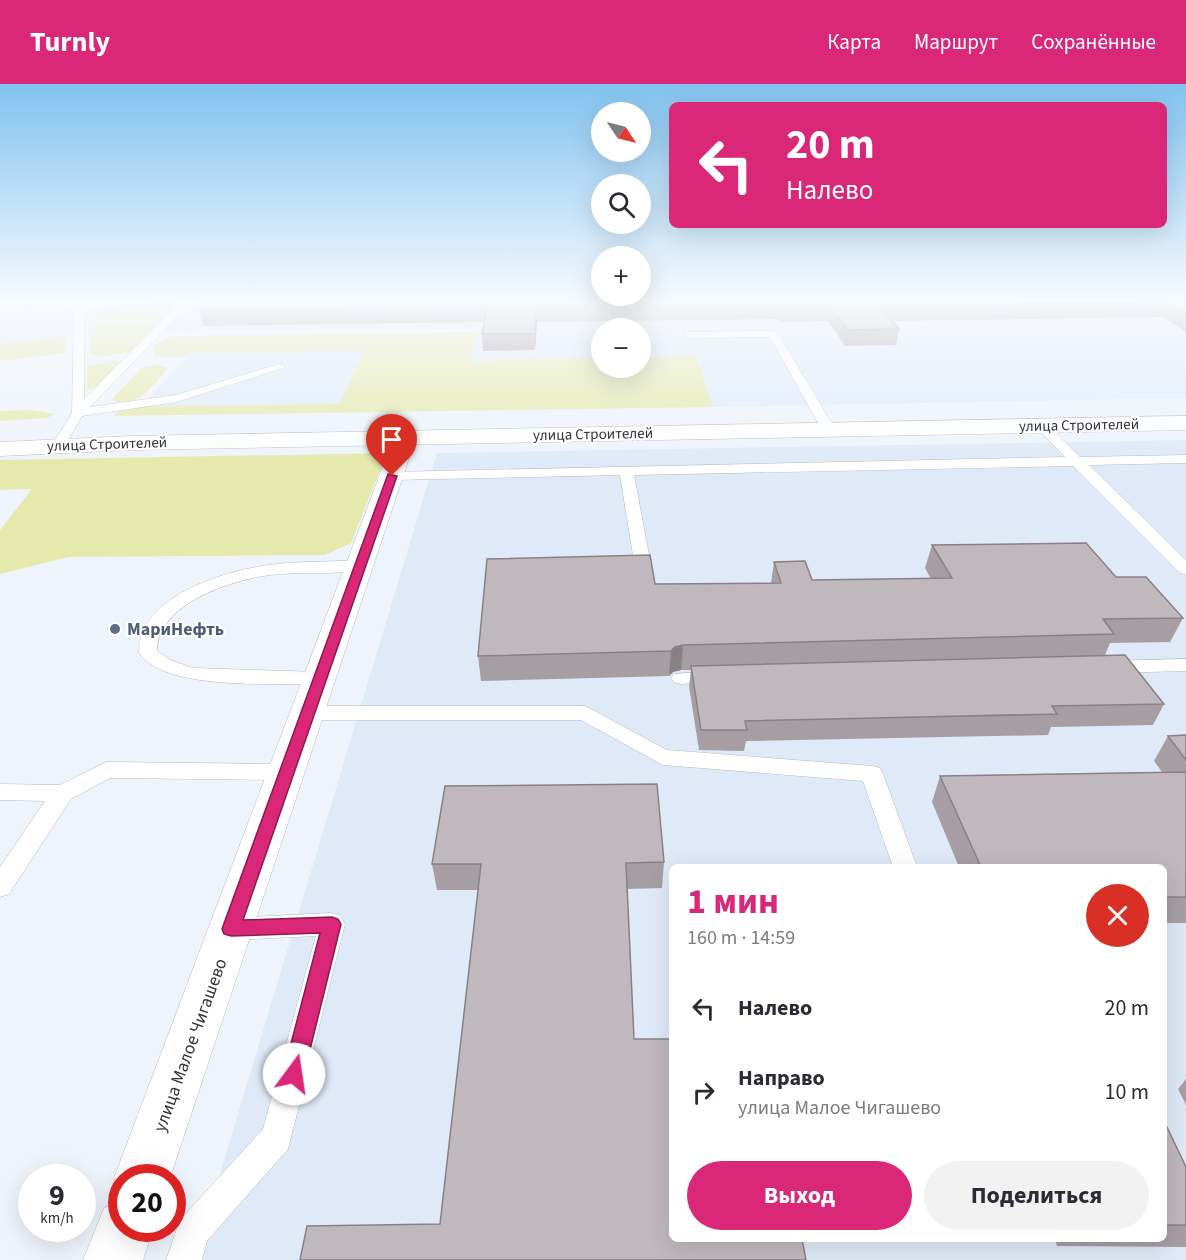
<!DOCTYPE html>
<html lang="ru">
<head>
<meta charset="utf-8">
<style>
  :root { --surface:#fff; --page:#f2f2f3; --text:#2b2b33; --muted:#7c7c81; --accent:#db2777 }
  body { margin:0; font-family:"Source Sans 3",sans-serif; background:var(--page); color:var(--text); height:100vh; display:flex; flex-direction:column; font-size:22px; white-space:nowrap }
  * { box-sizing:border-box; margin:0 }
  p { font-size:20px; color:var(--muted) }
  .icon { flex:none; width:33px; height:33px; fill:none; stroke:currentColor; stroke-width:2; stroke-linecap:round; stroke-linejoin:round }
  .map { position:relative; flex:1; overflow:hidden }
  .drawer { position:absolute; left:669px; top:780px; width:498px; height:378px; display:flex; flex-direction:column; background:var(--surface); border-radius:9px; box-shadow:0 6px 24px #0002 }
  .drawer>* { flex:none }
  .guide { position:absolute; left:669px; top:18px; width:498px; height:126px; border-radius:9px; box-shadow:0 6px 24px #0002; background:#db2777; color:#fff; overflow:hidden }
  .needle { width:39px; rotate:125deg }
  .tools { position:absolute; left:591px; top:18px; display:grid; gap:12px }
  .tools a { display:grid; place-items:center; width:60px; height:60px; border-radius:50%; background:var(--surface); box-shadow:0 6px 24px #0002; font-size:30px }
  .speed { position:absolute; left:18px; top:1080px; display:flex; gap:12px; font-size:30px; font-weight:700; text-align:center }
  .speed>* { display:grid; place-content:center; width:78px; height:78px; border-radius:50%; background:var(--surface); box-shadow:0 6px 24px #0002; line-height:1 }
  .speed small { font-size:15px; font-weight:400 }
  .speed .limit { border:9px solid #d22; background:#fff; color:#111 }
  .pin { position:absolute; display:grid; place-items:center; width:51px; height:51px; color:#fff; margin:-62px -26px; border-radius:50% 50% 50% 0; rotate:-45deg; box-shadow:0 0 6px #0007 }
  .pin .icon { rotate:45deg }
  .me { position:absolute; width:66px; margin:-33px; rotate:14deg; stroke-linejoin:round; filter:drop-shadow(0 0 4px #0008) }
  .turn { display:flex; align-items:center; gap:21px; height:126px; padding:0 18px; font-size:27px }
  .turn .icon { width:78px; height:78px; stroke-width:2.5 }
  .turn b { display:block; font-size:42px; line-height:51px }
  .round { display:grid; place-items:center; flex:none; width:63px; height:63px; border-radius:32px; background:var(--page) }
  .head { display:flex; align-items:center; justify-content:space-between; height:102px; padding:0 18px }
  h1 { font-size:36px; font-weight:700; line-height:45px; color:var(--accent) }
  .action { display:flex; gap:12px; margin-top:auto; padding:12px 18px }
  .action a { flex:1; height:69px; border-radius:36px; background:var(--accent); color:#fff; font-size:24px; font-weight:700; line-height:69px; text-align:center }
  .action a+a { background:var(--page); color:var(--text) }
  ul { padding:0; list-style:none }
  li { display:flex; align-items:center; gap:18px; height:84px; padding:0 18px }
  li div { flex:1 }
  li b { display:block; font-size:22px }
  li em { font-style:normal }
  header { display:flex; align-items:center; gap:36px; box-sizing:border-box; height:84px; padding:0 30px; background:var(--accent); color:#fff }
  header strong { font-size:28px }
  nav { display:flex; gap:33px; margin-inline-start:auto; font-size:21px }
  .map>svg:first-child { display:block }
  .built { fill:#dfeaf8; fill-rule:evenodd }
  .green { fill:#e5e9ab }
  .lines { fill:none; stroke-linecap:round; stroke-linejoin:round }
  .lane-casing { stroke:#b4bac1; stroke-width:1 }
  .street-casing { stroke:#b4bac1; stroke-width:1 }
  .primary-casing { stroke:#b4bac1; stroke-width:1 }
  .lane { fill:#fff; fill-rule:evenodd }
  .street { fill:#fff; fill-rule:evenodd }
  .primary { fill:#fff; fill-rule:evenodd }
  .wall { fill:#a69ea3 }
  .shaded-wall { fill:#878185 }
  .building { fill:#c1b8be; stroke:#878185; stroke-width:1.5 }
  .route { fill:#db2777; stroke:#8e194d; stroke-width:1.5 }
  .service-dot { fill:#5c6f8a; stroke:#fff; stroke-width:2 }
  .labels { text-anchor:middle; stroke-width:4.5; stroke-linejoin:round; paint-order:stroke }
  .far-street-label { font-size:15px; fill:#333538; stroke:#fff }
  .service-label { font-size:18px; font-weight:bold; fill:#4e5e75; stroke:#fff; text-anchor:start }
  .street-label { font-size:18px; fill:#333538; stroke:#fff }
</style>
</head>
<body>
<header>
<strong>Turnly</strong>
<nav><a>Карта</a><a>Маршрут</a><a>Сохранённые</a></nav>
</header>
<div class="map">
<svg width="1186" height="1176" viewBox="0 0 1186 1176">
  <rect width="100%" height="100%" fill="#eef4fc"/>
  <g class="built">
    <path d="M 0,215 L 1186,215 L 1186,314 L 713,323 L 696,272 L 641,273 L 640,244 L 602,244 L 601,273 L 471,277 L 477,245 L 182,247 L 77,253 L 0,262 Z"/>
    <path d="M 365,266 L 339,320 L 142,322 L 191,268 Z"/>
    <path d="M 1186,356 L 1186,1176 L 194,1176 L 437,369 ZM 672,783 L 1164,783 L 1164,1155 L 672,1155 Z"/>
  </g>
  <g class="green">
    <path d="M 169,217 L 184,219 L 135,268 L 99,273 L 89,269 L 92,228 L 109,223 Z"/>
    <path d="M 471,248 L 476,250 L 471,277 L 601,273 L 602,284 L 640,284 L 641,273 L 696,272 L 713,323 L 113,332 L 120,326 L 142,322 L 339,320 L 365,267 L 191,268 L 186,273 L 155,273 L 155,260 L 172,252 Z"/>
    <path d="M 67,252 L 65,269 L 0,277 L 0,260 Z"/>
    <path d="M 114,277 L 121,278 L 97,305 L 87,306 L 87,282 Z"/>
    <path d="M 158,281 L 168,284 C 155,299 135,329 112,315 L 142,283 Z"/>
    <path d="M 30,326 L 55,330 L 47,334 L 0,337 L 0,327 Z"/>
    <path d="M 387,369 L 351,459 L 325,471 L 68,473 L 0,490 L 0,446 L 32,405 L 0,406 L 0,376 Z"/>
  </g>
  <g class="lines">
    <defs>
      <g id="lane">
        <path d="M 0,215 L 74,219 L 74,215 L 84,215 L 84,219 L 168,215 L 163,218 L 84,225 L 84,315 L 183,215 L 194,215 L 90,323 L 176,311 L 276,281 L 280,280 L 286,283 L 177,318 L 82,332 L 63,365 L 58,366 L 51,362 L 72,329 L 74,224 L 5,218 Z"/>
        <path d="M 773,247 L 778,250 L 836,346 L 834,349 L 829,350 L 822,346 L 770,253 L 689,254 L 684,251 L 689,248 Z"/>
        <path d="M 1041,338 L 1046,339 L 1080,373 L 1186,371 L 1186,379 L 1089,381 L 1186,476 L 1186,490 L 1180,489 L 1073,382 L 634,391 L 649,471 L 641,476 L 633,471 L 620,391 L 392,396 L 385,392 L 392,388 L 1065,373 L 1035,342 Z"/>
        <path d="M 360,476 L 368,481 L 366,485 C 335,492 301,487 270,491 C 231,496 157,520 157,567 L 170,576 L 193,584 L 319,588 L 326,590 L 329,594 L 326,598 L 319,600 C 276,599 164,607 139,569 C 139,512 222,488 268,481 C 298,477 330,478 360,476 Z"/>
        <path d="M 1186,575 L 1186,587 L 1108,589 L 1101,587 L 1098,583 L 1101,579 L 1108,577 Z"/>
        <path d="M 715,587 L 722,589 L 725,593 L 722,597 L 681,600 L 674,598 L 671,594 L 674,590 Z"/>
        <path d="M 307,622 L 585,622 L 667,666 L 872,682 L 880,684 L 883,690 L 917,783 L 893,783 L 863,697 L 663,681 L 581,636 L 307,636 L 300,634 L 297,629 L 300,624 Z"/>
        <path d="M 106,678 L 287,680 L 295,682 L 298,688 L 295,694 L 287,696 L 110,694 L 71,715 L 9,810 L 0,813 L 0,783 L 45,717 L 0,716 L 0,700 L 60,701 Z"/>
        <path d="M 332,829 L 341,832 L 345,840 L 288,1065 L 207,1157 L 202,1176 L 166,1176 L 180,1136 L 263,1045 L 316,852 L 231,856 L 222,853 L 218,845 L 222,837 L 231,834 Z"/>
      </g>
      <g id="street">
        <path d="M 405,346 L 413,348 L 416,353 L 170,1094 L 122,1094 L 122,1112 L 114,1094 L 394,353 L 397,348 Z"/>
        <path d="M 122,1116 L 122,1144 L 153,1144 L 143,1176 L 83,1176 L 104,1124 Z"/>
      </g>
      <path id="primary" d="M 1186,332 L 1186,346 L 132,366 L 0,372 L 0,358 L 132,352 Z"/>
    </defs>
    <use href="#lane" class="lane-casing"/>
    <use href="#street" class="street-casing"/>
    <use href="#primary" class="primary-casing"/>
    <use href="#lane" class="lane"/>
    <use href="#street" class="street"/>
    <use href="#primary" class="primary"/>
  </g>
  <g class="wall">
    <path d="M 1186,215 L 1186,248 L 1163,233 L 891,237 L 899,245 L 896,261 L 845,262 L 828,237 L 780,238 L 778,235 L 537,238 L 535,266 L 483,267 L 482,250 L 484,238 L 203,242 L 199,226 Z"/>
    <path d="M 932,461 L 1116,493 L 1183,534 L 1170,558 L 1110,559 L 1105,571 L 1164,620 L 1153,641 L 1051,643 L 1048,651 L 746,657 L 744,667 L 699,666 L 689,602 L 691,586 L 681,586 L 673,588 L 669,592 L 481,597 L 478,572 L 655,500 L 771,499 L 774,478 L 812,496 L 931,495 L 925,484 Z"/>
    <path d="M 1186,651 L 1186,839 L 1164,839 L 1164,783 L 959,783 L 932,718 L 940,692 L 1162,688 L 1154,677 L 1168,652 Z"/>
    <path d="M 664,778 L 662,804 L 627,805 L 440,1140 L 478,806 L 437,806 L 432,780 Z"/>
    <path d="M 1186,995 L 1186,1021 L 1178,1005 Z"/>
    <path d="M 1164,1037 L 1186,1083 L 1186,1163 L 1057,1162 L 1055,1155 L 1164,1155 Z"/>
  </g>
  <g class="shaded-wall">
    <path d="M 536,222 L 537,238 L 535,266 L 535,250 Z"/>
    <path d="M 683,561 L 681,586 L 673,588 L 669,592 L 671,567 L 675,563 Z"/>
  </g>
  <g class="building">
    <path d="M 209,215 L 1186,215 L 1186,229 L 1168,218 L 878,221 L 899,245 L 848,246 L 830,222 L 782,223 L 780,220 L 536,222 L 535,250 L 482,250 L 487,223 L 199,226 Z"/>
    <path d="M 1086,459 L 1116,493 L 1146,493 L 1183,534 L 1103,535 L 1114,550 L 683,561 L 675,563 L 671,567 L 478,572 L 487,475 L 650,471 L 655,500 L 781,499 L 774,478 L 805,477 L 812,496 L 952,494 L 932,461 Z"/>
    <path d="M 1125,571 L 1164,620 L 1052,622 L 1057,630 L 745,637 L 747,646 L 701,646 L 691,582 Z"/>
    <path d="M 1186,651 L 1186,676 L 1168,652 Z"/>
    <path d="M 1186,688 L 1186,813 L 1164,813 L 1164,783 L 981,783 L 940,692 Z"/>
    <path d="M 657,700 L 664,778 L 626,779 L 634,955 L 672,955 L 672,1155 L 802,1155 L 806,1176 L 300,1176 L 307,1142 L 440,1140 L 481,780 L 432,780 L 445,702 Z"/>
    <path d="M 1164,1037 L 1186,1083 L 1186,1141 L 1164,1141 Z"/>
  </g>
  <linearGradient id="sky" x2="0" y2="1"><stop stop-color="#81c2ef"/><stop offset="0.57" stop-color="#f7fafe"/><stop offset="1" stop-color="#f7fafe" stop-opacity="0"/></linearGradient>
  <rect width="1186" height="380" fill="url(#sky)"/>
  <path class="route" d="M 388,390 L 397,392 L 243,836 L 332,833 L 338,835 L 341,840 L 304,990 L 301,997 L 294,1000 L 286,997 L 283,990 L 320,849 L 231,852 L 224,850 L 222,845 Z"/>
  <circle class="service-dot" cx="115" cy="545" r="6"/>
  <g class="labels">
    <g class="far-street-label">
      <text transform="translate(1079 341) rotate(-1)" y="5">улица Строителей</text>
      <text transform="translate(593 350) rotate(-1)" y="5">улица Строителей</text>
      <text transform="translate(107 360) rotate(-2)" y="5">улица Строителей</text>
    </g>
    <g class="service-label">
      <text x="127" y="551">МариНефть</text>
    </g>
    <g class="street-label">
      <text transform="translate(190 961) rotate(-70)" y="6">улица Малое Чигашево</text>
    </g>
  </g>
</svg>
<div class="tools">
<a><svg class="needle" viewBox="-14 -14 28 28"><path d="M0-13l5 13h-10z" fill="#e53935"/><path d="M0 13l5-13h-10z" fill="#7c7c81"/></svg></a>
<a><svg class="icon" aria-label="search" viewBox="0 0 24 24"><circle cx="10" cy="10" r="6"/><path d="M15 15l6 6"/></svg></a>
<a>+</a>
<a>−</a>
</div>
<div class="speed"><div>9<small>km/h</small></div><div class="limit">20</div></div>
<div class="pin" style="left:392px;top:392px;background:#d93025"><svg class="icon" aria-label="arrive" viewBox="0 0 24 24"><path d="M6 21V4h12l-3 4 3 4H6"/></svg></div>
<svg class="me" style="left:294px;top:990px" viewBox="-20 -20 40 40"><circle r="19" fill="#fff"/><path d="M0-13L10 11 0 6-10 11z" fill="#db2777"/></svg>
<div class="guide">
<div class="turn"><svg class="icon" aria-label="left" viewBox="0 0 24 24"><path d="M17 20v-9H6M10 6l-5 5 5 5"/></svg><div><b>20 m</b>Налево</div></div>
</div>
<section class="drawer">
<div class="head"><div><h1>1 мин</h1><p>160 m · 14:59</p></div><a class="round" style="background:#d93025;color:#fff"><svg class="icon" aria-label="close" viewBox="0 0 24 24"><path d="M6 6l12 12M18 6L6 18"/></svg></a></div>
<ul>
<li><svg class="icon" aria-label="left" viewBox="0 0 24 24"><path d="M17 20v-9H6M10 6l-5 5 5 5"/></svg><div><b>Налево</b></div><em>20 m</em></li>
<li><svg class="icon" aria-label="right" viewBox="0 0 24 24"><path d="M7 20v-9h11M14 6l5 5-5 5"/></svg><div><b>Направо</b><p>улица Малое Чигашево</p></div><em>10 m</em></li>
</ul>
<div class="action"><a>Выход</a><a>Поделиться</a></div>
</section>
</div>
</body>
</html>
